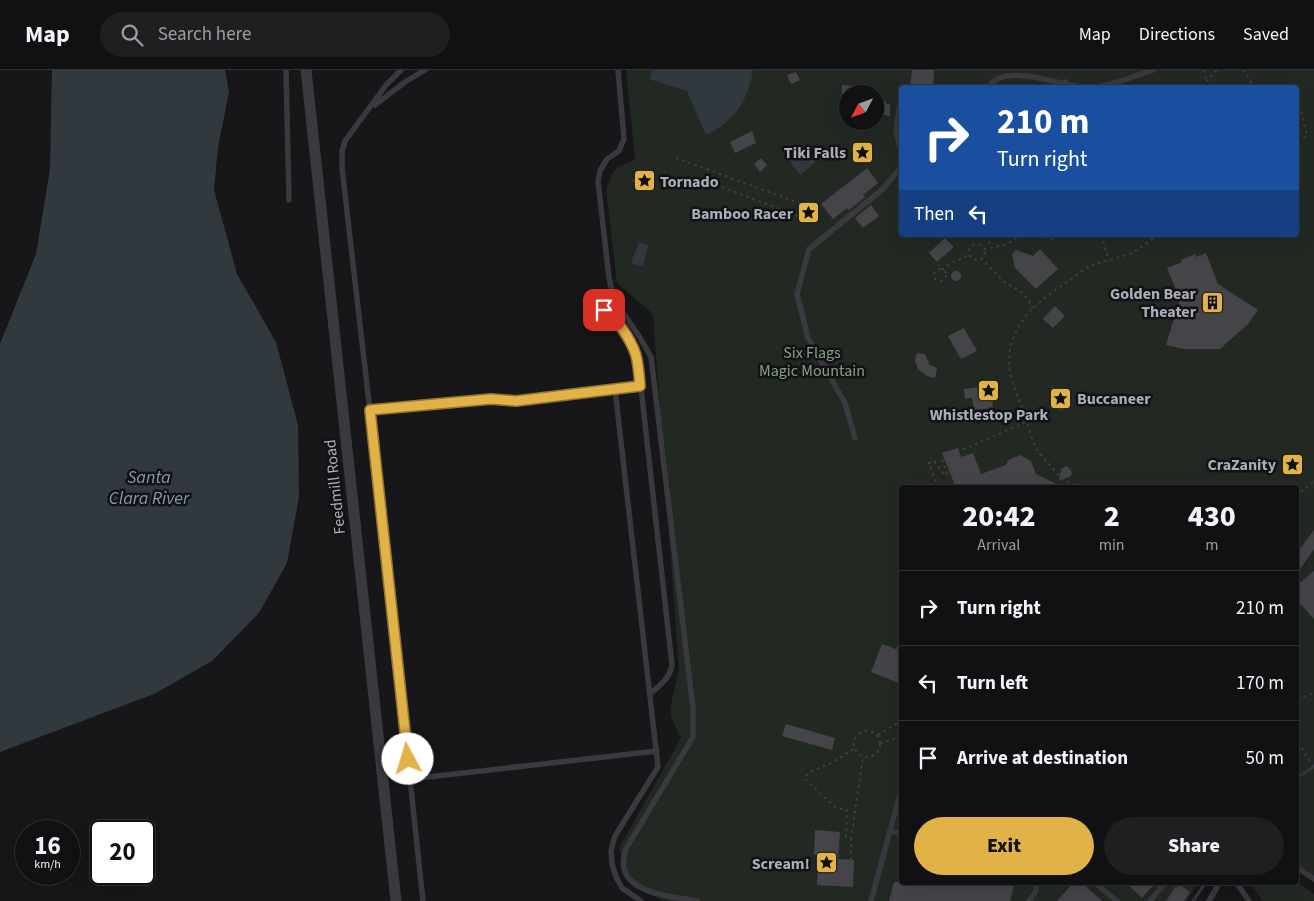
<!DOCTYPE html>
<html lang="en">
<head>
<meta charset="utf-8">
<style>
  :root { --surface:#111113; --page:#1e1f21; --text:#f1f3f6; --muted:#9c9da0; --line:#303133; --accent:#e1b248 }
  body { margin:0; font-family:"Source Sans 3",sans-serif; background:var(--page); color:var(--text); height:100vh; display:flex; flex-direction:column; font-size:19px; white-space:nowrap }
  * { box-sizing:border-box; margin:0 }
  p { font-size:16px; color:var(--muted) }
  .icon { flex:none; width:28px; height:28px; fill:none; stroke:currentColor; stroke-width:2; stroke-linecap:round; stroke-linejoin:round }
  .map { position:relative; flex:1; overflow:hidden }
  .side { position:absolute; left:899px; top:415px; width:400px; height:400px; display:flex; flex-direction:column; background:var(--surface); border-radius:5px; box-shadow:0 5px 20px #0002,0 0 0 1px var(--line) }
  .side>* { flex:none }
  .banner { position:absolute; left:899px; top:15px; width:400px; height:152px; border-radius:5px; box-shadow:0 5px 20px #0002,0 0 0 1px var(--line); background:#1a4fa0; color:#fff; overflow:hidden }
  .needle { width:32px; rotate:229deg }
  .fabs { position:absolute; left:839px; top:15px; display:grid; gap:10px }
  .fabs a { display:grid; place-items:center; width:45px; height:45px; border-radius:50%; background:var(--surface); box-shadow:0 5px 20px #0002,0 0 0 1px var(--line); font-size:25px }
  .speed { position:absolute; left:15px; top:750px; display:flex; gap:10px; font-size:25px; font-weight:700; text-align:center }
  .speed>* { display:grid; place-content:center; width:65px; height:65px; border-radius:50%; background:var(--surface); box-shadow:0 5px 20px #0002,0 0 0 1px var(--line); line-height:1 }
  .speed small { font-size:12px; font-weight:400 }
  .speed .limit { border:2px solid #111; border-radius:8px; background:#fff; color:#111 }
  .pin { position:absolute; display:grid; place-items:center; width:42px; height:42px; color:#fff; margin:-21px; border-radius:10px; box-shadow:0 2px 8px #0006 }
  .me { position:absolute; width:55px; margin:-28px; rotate:354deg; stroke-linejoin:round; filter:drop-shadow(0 0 4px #0008) }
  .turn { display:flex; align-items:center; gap:18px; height:105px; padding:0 15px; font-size:22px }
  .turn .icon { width:65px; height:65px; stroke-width:2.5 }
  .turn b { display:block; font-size:35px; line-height:42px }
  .then { display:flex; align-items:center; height:48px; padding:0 15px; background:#0003; gap:10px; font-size:19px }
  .eta { display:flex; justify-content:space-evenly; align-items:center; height:85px; text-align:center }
  .eta b { font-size:30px; font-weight:800; line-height:35px }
  .primary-button { display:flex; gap:10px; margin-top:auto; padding:10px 15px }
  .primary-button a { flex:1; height:58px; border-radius:30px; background:var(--accent); color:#111; font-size:20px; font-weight:800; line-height:58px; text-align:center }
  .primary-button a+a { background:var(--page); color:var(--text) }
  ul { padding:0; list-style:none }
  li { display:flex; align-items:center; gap:15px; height:75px; padding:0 15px; border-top:1px solid var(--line) }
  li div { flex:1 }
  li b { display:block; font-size:19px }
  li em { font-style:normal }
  header { display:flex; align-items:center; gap:30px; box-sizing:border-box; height:70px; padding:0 25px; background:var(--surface); border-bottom:1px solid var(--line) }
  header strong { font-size:24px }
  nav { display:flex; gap:28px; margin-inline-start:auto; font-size:18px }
  .search { width:350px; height:45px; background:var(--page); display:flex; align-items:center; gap:12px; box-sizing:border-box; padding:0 18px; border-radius:28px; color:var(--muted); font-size:19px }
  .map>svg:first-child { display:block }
  .green { fill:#222923; fill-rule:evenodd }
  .water { fill:#31383e }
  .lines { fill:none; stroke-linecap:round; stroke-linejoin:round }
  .stream { stroke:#31383e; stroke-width:3 }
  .building { fill:#454549 }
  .path { stroke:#3f4045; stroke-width:2; stroke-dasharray:2.5 4; stroke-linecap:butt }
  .lane { stroke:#39393e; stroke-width:5.5 }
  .street { stroke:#39393e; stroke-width:11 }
  .route-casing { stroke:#92742f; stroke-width:12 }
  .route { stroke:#e1b248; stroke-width:9 }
  .labels { text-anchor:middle; stroke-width:5; stroke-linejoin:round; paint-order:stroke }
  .poi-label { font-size:16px; font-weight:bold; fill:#abaeb8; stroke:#121214; text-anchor:end }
  .park-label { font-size:16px; fill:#84a186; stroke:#121214 }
  .street-label { font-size:16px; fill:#abaeb8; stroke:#121214 }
  .water-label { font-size:18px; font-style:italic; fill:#859aaf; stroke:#121214 }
</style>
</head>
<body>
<header>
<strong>Map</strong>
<div class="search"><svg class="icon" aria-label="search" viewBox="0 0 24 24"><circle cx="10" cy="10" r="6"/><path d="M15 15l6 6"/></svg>Search here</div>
<nav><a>Map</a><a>Directions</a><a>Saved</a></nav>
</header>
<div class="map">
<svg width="1314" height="831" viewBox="0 0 1314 831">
  <rect width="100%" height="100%" fill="#171719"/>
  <g class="green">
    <path d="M 626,0 L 1314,0 L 1314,809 L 1296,797 L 1296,418 L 901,418 L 901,812 L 1198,813 L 1186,831 L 664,831 L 634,817 L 619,778 L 681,668 L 672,649 L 670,639 L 679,599 L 653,244 L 617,213 L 606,119 L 613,102 L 617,98 L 635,89 ZM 901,18 L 1296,18 L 1296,165 L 901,165 ZM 848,24 L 875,24 L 875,51 L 848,51 Z"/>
    <path d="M 1296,812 L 1314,824 L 1314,831 L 1263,831 L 1249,813 Z"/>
  </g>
  <g class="water">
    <path d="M 52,0 L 225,0 L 229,22 L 218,77 L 214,120 L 237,204 L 276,272 L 298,355 L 299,427 L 287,493 L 259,543 L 212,591 L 154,624 L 0,682 L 0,274 L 36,184 L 50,99 Z"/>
    <path d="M 652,0 L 753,0 C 749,29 733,53 706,65 L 687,21 L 649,9 Z"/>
    <path d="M 801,73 L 816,92 L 800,105 L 785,85 Z"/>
    <path d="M 639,172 L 648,175 L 643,197 L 631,193 Z"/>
  </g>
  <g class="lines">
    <g class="stream">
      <path d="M 1296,708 L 1314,697"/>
      <path d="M 1193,831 L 1206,812"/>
    </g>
  </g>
  <g class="building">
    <path d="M 912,0 L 934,0 L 933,18 L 910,18 Z"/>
    <path d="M 796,2 L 800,10 L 791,14 L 787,5 Z"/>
    <path d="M 842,15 L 871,17 L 871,24 L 842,24 Z"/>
    <path d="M 875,31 L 886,31 L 886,34 L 890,34 L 890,46 L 875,43 Z"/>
    <path d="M 752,61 L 756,73 L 735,83 L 730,72 Z"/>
    <path d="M 857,72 L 872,75 L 870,91 L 854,89 L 851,80 L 852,77 Z"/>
    <path d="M 761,88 L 767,95 L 760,102 L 754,94 Z"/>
    <path d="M 867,98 L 878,113 L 863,125 L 865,127 L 849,140 L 847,138 L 833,149 L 821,134 Z"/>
    <path d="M 640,99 L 653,108 L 645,120 L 632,111 Z"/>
    <path d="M 871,135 L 879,146 L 863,158 L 855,148 Z"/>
    <path d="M 945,168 L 954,177 L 937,192 L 929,183 Z"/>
    <path d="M 1040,179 L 1058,199 L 1036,219 L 1015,198 L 1012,184 L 1016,180 L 1033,186 Z"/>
    <path d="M 1206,183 L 1218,214 L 1258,240 L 1248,254 L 1220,279 L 1183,279 L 1166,275 L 1180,229 L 1167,198 L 1182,192 L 1181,190 L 1195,184 L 1196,187 Z"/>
    <circle cx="956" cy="206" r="5"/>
    <path d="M 1055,236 L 1065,246 L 1053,258 L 1043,249 Z"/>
    <path d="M 964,258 L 977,281 L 961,289 L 948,266 Z"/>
    <path d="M 917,283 L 925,284 L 930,295 L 937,298 L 935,308 L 927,306 L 918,299 L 915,290 Z"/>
    <path d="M 991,316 L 993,338 L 974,340 L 972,328 L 965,329 L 964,319 Z"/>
    <path d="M 1051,316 L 1068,325 L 1071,337 L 1059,341 Z"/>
    <path d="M 958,378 L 961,387 L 973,383 L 981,404 L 1006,395 L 1008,390 L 1020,385 L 1031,391 L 1036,404 L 1065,418 L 956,418 L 942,383 Z"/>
    <path d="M 1067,396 L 1072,402 L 1071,406 L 1059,411 L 1061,399 Z"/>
    <path d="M 1314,460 L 1314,479 L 1296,505 L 1296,484 Z"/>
    <path d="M 1314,501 L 1314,549 L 1296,529 L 1296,516 Z"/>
    <path d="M 882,574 L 901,581 L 901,614 L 871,602 Z"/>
    <path d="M 786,654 L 835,668 L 832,680 L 782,666 Z"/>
    <path d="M 815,760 L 840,762 L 838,789 L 854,790 L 853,817 L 817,815 L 819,785 L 814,785 Z"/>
    <path d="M 894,812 L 1015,812 L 1010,831 L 889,831 Z"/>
    <path d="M 1074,812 L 1081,812 L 1102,831 L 1057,831 Z"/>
    <path d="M 1125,812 L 1156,812 L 1142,828 Z"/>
    <path d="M 1180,815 L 1190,822 L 1184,831 L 1166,831 L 1175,817 L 1178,817 Z"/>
  </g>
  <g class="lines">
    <g class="path">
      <path d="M 1203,0 L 1207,10"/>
      <path d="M 1243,0 L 1255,18"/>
      <path d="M 1210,18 L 1207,10 L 1217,0"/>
      <path d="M 1296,43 L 1301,41 L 1307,66 L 1296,69"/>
      <path d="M 1296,47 L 1298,52 L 1296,53"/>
      <path d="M 676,88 L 807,136"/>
      <path d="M 722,117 L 803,148"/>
      <path d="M 987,165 L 991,177"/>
      <path d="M 1031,165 L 1052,169 L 1058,165"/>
      <path d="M 1101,165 L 1109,190"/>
      <circle cx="977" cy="182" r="8"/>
      <path d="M 984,179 L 1005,175 L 1022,165"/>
      <path d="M 981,188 L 1003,211 L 1024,224 L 1033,238"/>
      <circle cx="940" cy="205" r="6"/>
      <path d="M 942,200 L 948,195 L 968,185"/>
      <path d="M 938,418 L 929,393 L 934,391 L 944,405 L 947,404 L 942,389 L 946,387"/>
      <path d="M 958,418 L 946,387 L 1026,352"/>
      <path d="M 1081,418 L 1062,409 L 1036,379 L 1013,313 L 1009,297 L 1010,277 L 1017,259 L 1027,244 L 1043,229 L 1089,196 L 1133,183 L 1158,165"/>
      <path d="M 1296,426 L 1314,411"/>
      <path d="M 897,579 L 899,573 L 901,574"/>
      <path d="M 1297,629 L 1314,623"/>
      <circle cx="867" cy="674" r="13"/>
      <path d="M 878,665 L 901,651"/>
      <path d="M 880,673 L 901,667"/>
      <path d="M 1296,675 L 1301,677 L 1314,698"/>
      <path d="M 851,769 L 863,686"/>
      <path d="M 851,790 L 851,769 L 846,767 L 847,740 L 836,738 L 805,709 L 808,703 L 833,692 L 855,678"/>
    </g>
    <g class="lane">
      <path d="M 286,0 L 289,130"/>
      <path d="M 401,0 L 386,15 L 345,71 L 342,82 L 342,98 L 381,437 L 423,831"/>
      <path d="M 618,0 L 624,69 L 619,81 L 607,89 L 600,101 L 598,111 L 609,208 L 614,229 L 639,266 L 651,287 L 693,638 L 693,667 L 627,777 C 608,822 668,826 697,831"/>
      <path d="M 987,18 C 990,15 995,9 999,8 C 1021,0 1059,14 1082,17 C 1106,19 1131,7 1153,0"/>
      <path d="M 1061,18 L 1066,12"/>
      <path d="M 900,33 L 896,61 L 901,83"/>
      <path d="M 375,35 L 405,12 L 425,0"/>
      <path d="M 900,98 L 901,88"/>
      <path d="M 604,240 C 624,252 635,278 639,300 L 672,595 C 670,608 660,615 650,624"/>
      <path d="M 615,319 L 658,697 L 615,766 L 611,780 L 612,794 L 616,807 L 622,818 L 641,831"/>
      <path d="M 369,340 L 491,329 L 516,331 L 640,316"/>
      <path d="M 855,368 L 845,333 L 808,268 L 797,224 L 809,179 L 883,119 L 901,97"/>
      <path d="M 410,709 L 657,681"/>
      <path d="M 901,721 L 890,761 L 901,764"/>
      <path d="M 1296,797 L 1314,809"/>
      <path d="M 1094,812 L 1117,831"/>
      <path d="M 1236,812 L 1249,831"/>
      <path d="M 871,831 L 890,761"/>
      <path d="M 1029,831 L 1036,821 L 1036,812"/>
      <path d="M 1150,831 L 1166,812"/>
      <path d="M 1209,831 L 1220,812"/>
    </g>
    <path class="street" d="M 306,0 L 396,831"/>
  </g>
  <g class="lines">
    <defs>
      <path id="route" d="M 408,689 L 370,340 L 491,329 L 516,331 L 640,316 C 638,288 637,280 621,257 C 616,250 611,244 604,240"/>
    </defs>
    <use href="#route" class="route-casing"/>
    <use href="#route" class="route"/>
  </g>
  <defs>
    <symbol id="sight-square" viewBox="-11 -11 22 22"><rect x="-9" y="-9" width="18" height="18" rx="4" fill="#e1b248" stroke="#121214"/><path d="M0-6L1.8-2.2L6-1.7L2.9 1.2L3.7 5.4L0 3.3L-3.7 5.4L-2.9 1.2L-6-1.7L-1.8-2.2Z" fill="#111"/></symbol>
    <symbol id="building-square" viewBox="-11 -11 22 22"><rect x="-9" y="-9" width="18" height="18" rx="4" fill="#e1b248" stroke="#121214"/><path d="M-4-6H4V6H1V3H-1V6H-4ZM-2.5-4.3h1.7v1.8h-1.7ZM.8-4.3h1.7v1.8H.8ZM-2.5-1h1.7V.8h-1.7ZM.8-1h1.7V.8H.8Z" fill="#111"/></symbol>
  </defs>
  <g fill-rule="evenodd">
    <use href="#sight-square" x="850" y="70" width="25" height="25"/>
    <use href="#sight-square" x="632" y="98" width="25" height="25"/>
    <use href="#sight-square" x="796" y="130" width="25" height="25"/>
    <use href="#building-square" x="1200" y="220" width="25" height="25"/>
    <use href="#sight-square" x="976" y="308" width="25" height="25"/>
    <use href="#sight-square" x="1048" y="316" width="25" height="25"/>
    <use href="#sight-square" x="1280" y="382" width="25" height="25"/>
    <use href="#sight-square" x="814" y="780" width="25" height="25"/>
  </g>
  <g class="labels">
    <g class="poi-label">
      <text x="846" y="88">Tiki Falls</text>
      <text x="660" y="117" text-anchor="start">Tornado</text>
      <text x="793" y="149">Bamboo Racer</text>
      <text x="1196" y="229">Golden Bear<tspan x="1196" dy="18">Theater</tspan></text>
      <text x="1077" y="334" text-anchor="start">Buccaneer</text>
      <text x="989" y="350" text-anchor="middle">Whistlestop Park</text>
      <text x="1276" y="400">CraZanity</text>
      <text x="810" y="799">Scream!</text>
    </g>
    <g class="park-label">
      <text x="812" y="288">Six Flags<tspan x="812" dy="18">Magic Mountain</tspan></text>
    </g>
    <g class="street-label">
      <text transform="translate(334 417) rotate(-96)" y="6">Feedmill Road</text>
    </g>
    <g class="water-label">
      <text x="149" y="413">Santa<tspan x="149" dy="21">Clara River</tspan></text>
    </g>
  </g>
</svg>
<div class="fabs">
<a><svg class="needle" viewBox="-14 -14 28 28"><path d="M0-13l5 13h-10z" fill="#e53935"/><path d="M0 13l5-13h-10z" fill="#9c9da0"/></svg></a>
</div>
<div class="speed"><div>16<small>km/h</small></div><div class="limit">20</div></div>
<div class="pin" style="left:604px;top:240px;background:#d93025"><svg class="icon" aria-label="arrive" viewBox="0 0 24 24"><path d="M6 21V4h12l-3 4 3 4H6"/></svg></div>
<svg class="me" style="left:408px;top:689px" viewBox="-20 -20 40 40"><circle r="19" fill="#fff"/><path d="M0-13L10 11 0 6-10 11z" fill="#e1b248"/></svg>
<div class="banner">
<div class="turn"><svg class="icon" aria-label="right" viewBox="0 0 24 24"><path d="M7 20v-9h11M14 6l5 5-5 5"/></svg><div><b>210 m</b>Turn right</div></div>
<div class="then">Then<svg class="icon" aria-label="left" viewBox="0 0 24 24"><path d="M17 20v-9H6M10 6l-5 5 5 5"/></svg></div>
</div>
<section class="side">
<div class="eta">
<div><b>20:42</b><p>Arrival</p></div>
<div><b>2</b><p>min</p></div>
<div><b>430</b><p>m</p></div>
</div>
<ul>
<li><svg class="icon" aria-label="right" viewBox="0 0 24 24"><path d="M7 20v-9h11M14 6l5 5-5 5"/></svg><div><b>Turn right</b></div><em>210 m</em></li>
<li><svg class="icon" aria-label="left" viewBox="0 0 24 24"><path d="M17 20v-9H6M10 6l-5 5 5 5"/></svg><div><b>Turn left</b></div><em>170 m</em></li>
<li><svg class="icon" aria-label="arrive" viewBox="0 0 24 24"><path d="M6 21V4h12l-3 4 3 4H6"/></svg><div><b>Arrive at destination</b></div><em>50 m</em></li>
</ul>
<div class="primary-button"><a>Exit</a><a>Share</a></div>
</section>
</div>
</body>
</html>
